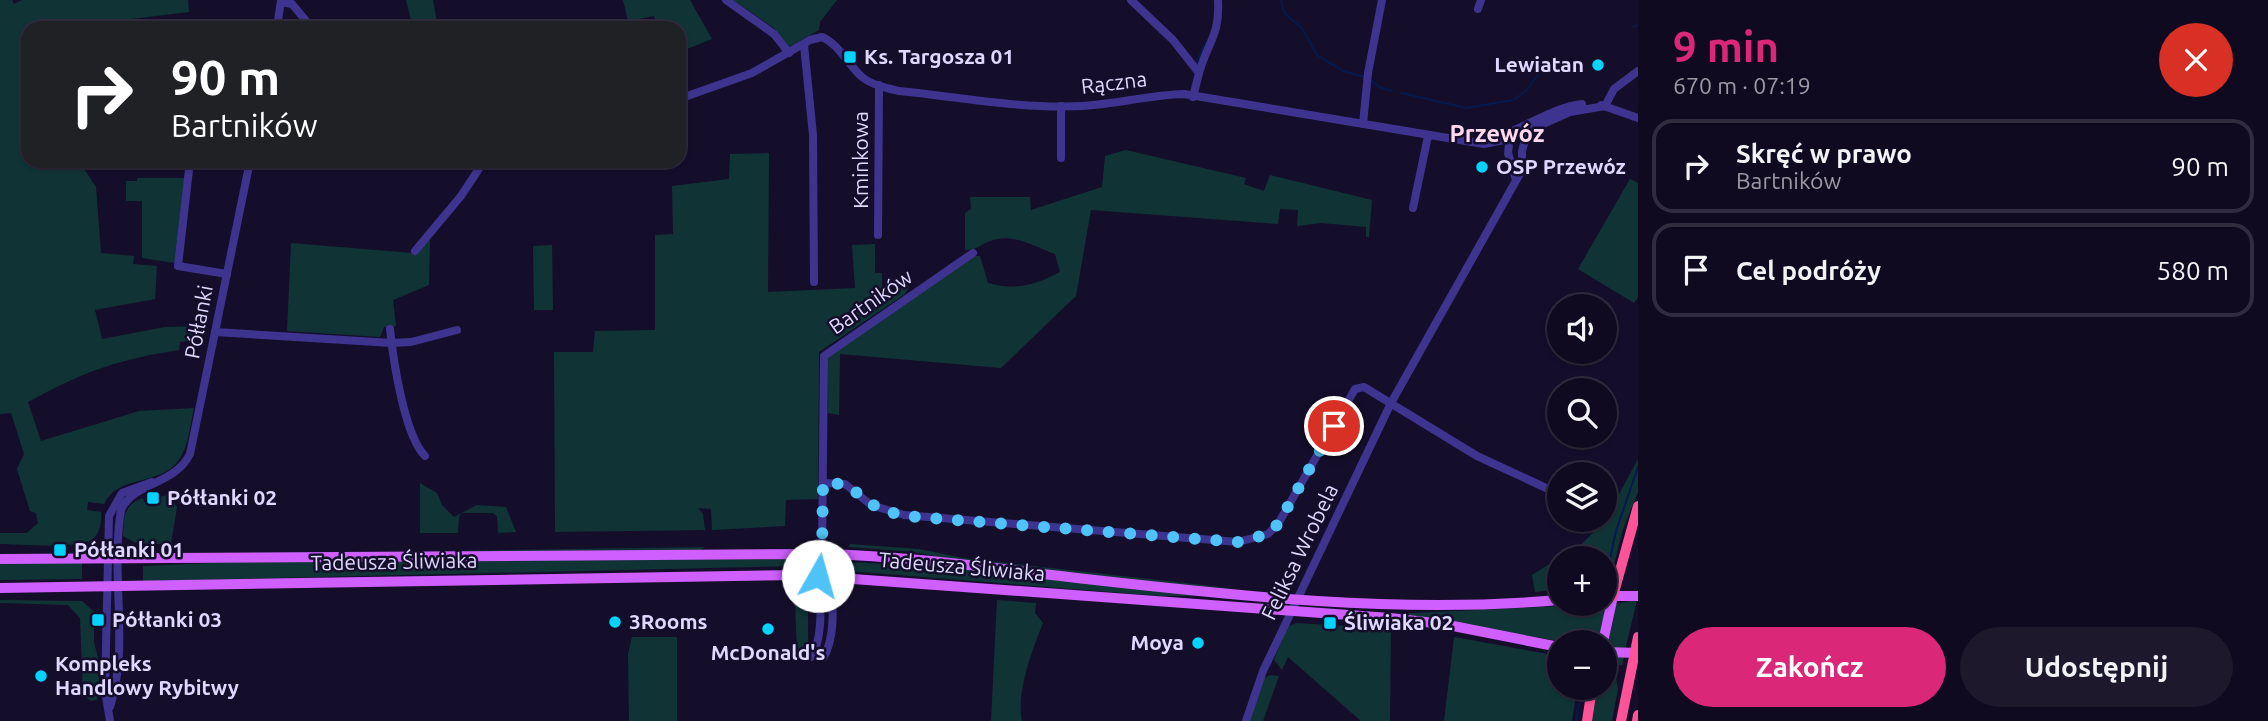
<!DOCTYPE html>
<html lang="pl">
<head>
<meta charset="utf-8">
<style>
  :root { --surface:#100a20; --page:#1e182d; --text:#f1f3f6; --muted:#9c9aa5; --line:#302b3e; --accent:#db2777 }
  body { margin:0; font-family:Ubuntu,sans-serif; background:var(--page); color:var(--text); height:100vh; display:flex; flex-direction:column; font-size:26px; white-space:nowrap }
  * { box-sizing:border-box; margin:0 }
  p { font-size:23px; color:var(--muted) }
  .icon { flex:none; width:38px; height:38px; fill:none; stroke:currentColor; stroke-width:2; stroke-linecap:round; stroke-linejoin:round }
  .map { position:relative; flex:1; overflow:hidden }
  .sheet { display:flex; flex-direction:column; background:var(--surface); width:630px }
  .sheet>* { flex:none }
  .banner { position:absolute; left:21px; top:21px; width:665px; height:147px; border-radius:21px; box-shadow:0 2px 5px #0004,0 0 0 2px var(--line); background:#202124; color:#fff; overflow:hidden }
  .buttons { position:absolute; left:1547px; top:294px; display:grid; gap:14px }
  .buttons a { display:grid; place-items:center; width:70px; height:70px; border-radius:50%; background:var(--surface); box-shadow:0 2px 5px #0004,0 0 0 2px var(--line); font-size:35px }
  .pin { position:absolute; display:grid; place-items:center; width:60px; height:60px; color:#fff; margin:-30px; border:4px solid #fff; border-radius:50%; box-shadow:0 2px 7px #0007 }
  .me { position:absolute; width:77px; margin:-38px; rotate:7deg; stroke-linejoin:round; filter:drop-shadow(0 0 5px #0008) }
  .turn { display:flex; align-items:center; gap:24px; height:147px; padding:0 35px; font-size:32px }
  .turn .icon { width:91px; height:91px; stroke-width:2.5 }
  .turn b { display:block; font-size:49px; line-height:60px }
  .round { display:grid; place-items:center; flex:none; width:74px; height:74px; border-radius:37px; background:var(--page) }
  .head { display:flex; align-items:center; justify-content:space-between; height:119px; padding:0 35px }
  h1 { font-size:42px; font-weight:600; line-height:52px; color:var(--accent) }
  .button { display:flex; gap:14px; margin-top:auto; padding:14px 35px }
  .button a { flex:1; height:80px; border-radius:42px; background:var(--accent); color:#fff; font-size:28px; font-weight:600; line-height:80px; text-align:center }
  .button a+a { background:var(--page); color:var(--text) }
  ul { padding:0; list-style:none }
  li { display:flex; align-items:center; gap:21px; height:94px; margin:0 14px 10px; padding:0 21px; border:4px solid var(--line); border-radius:21px }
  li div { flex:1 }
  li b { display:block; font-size:26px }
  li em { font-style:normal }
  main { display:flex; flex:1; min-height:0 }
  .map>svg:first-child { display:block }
  .green { fill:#103436 }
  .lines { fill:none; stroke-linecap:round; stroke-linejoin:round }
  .stream { stroke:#041a4d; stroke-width:2 }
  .minor { stroke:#3e348f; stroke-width:8 }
  .major { stroke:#cf5fff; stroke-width:10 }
  .highway { stroke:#ff5399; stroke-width:10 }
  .route { stroke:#4fc3f7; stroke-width:12; stroke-dasharray:0 21.6 }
  .poi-dot { fill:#04d3ff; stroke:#150e2b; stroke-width:2.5 }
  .labels { text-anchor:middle; stroke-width:5; stroke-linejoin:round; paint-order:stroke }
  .poi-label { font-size:21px; font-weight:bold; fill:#dfd8ff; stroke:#150e2b; text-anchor:start }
  .street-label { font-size:21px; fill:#dfd8ff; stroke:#150e2b }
  .quarter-label { font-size:24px; font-weight:bold; fill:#ffdaef; stroke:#150e2b }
</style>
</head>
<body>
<main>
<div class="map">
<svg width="1638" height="721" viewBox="0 0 1638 721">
  <rect width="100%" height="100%" fill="#150e2b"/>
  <g class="green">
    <path d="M 0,0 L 12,0 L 14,4 L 22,0 L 188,0 L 189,12 L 131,19 L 126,28 L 28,28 L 28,161 L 79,161 L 96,187 L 101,253 L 134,256 L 133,264 L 157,266 L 155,299 L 95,310 L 102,339 L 165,327 L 208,326 L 195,340 L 180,342 L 179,350 C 116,360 85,371 28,402 L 41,441 L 139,411 L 194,408 C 190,425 189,446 178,461 C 160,486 118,474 104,504 L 88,502 L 87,510 L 101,512 C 102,520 100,532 94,538 C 82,550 19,544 0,544 L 0,533 L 27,533 L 38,523 L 36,513 L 30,511 L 17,469 L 24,454 L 11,413 L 0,414 Z"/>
    <path d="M 406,0 L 433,0 L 438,28 L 413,28 Z"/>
    <path d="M 623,0 L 690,0 L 712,39 L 679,52 L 679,28 L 658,28 L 654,16 L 628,21 Z"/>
    <path d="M 733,0 L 837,0 L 820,22 L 819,30 L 789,47 L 774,28 Z"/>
    <path d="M 1126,150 L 1246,178 L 1244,184 L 1264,191 L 1270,175 L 1372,200 L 1369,237 L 1366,237 L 1366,227 L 1321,223 L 1297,226 L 1298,210 L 1280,209 L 1278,224 L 1091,210 L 1076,296 L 1001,368 L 840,354 L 839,415 L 828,413 L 828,355 L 972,256 L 980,256 L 988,283 C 1016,291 1035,285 1060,272 L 1055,254 C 1035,247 1012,232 990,241 C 980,245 976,250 965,250 L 965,213 L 971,209 L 970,197 L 1030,197 L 1031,210 L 1102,187 L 1105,156 Z"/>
    <path d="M 769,153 L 768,292 L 855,288 L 852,245 L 875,244 L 875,273 L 882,273 L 882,293 L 909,286 L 905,294 L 819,352 L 818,499 L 786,500 L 785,526 L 712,530 L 711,509 L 698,508 L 703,514 L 705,530 L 555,532 L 554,352 L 593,352 L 595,331 L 655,330 L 655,235 L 673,234 L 672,186 L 729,179 L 730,154 Z"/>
    <path d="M 137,178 L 186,178 L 175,263 L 142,258 L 142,201 L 126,201 L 126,181 L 137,181 Z"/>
    <path d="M 1630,179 L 1638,183 L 1638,297 L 1634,303 L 1578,269 Z"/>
    <path d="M 430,240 L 429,285 L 393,300 L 396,326 L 384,327 L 380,337 L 287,331 L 291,243 L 412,253 Z"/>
    <path d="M 552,245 L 553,310 L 534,310 L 533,246 Z"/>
    <path d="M 1638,459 L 1638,492 L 1623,529 L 1609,584 L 1605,584 L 1605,558 L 1559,558 L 1559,589 L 1535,592 L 1532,575 L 1582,544 L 1605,520 Z"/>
    <path d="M 420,483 L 437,493 L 442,505 L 454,517 L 477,505 L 506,507 L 516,532 L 498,533 L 497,516 L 493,513 L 462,513 L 459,516 L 458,533 L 420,533 Z"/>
    <path d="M 167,495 L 177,507 L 171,544 L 138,544 L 123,536 C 124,517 123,505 143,498 L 144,502 Z"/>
    <path d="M 850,544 L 919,549 L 963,558 L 1238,589 L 1146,582 L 962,561 L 914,552 L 848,547 Z"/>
    <path d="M 705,547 L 701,550 L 382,552 Z"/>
    <path d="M 809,559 L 810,563 L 798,566 L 143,581 L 143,566 L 255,561 Z"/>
    <path d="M 82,562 L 82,579 L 0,580 L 0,563 Z"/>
    <path d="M 848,562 L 958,568 L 1199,596 L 1160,596 L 848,571 Z"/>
    <path d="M 808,596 L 808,653 L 797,653 L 795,602 Z"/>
    <path d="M 0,600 L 82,601 L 94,612 L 94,642 L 100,666 L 97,700 L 90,701 L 83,693 L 80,618 L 68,605 L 0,603 Z"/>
    <path d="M 997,600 L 1036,603 L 1035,613 L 1043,623 C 1032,650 1016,693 1022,721 L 991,721 Z"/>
    <path d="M 1637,600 L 1625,650 L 1612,648 L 1607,640 L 1616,604 Z"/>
    <path d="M 1605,601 L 1607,604 L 1598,642 L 1567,642 L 1390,614 L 1605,604 Z"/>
    <path d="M 1363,621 L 1391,623 L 1390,721 L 1361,721 L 1288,657 L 1282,670 L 1274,660 L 1287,627 L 1296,623 L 1362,627 Z"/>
    <path d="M 632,637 L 677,637 L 677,721 L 629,721 L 628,654 Z"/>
    <path d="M 1454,637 L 1559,656 L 1559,688 L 1577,688 L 1572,721 L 1444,721 Z"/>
    <path d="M 1605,657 L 1624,657 L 1622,665 L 1613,666 L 1607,674 L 1616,678 L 1618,689 L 1612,721 L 1590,721 L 1595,688 L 1605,688 Z"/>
    <path d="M 1270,675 L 1279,676 L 1263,721 L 1250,721 L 1263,679 Z"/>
  </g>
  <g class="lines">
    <g class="stream">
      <path d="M 1281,0 L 1284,12 L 1303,30 L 1317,55 L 1343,71 L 1364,77"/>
      <path d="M 1634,27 L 1638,25"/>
      <path d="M 1196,63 L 1206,42"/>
      <path d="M 1372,81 L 1379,87 L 1392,91"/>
      <path d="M 1401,93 L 1466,108 L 1513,100 L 1525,92 L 1540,73 L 1569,60"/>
      <path d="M 1605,581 L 1616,531 L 1638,467"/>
      <path d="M 1576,721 L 1582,688"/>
    </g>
    <g class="minor">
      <path d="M 726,0 L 774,34 L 789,53"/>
      <path d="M 1131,0 L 1173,40 L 1199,73 L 1193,97"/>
      <path d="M 281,2 L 292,4 L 312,28"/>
      <path d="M 1478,9 L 1481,0"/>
      <path d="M 277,28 L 281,0"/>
      <path d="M 804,45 L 813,135 L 814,282"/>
      <path d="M 1199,73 C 1208,41 1220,36 1218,0"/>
      <path d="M 679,99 L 752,73 L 810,40 L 822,37 C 839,44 848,65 862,77 C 872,85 886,88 899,91 C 959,97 1021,109 1082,106 C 1116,104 1149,95 1184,94 L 1484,144 L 1509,139 L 1570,112 L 1605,106"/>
      <path d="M 1601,105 L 1638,118"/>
      <path d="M 1605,106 L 1614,89 L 1638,71"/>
      <path d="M 1363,124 L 1368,73 L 1382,0"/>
      <path d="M 1510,136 L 1508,153 L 1516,180"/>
      <path d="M 1482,139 C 1517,136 1546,108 1582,104"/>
      <path d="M 1061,158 L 1061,106"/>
      <path d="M 190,161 L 178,266 L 227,274"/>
      <path d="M 1413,208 L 1428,136"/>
      <path d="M 878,235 L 879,85"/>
      <path d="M 415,251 L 461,196 L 484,161"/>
      <path d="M 390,329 C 393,358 404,435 425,456"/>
      <path d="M 215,332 L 392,343 L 411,342 L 457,330"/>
      <path d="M 823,483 L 845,484 L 871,505 L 904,515 L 1238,542 L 1268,534 L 1278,524 L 1355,389 L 1364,387 L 1477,456 L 1559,494"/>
      <path d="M 823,556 C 833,584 838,630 824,657"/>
      <path d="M 811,657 C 827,634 817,583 822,554 L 824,356 L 973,253"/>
      <path d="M 110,707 C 130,645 110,574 121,510 C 133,482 174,486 190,454 L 250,161"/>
      <path d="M 110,721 L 105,691 L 109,516 L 122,493 L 152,482"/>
      <path d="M 1246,721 L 1263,671 L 1391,403 L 1522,170 L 1522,151 L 1528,130"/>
    </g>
    <g class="major">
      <path d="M 0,559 L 822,554 C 908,556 992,568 1077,578 C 1236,596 1399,614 1559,600"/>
      <path d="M 0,588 L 798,575 L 1390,618 L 1443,624 L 1559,647"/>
      <path d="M 1605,596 L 1638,596"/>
      <path d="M 1603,642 L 1613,596"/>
      <path d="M 1605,652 L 1638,653"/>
    </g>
    <g class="highway">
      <path d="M 1613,596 L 1638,506"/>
      <path d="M 1587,721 L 1592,688"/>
      <path d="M 1621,721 L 1638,637"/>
      <path d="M 1637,721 L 1638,715"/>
    </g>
  </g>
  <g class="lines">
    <path class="route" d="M 818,576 L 822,554 L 823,483 L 845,484 L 879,509 L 904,516 L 1238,542 L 1268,534 L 1278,524 L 1334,426"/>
  </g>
  <g class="poi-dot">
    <rect x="843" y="50" width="14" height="14" rx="3.5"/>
    <circle cx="1598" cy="65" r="7"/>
    <circle cx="1482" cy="167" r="7"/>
    <rect x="146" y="491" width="14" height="14" rx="3.5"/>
    <rect x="53" y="543" width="14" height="14" rx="3.5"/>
    <rect x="91" y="613" width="14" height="14" rx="3.5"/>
    <circle cx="615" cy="622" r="7"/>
    <rect x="1323" y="616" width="14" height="14" rx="3.5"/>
    <circle cx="768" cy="629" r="7"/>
    <circle cx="1198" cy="643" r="7"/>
    <circle cx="41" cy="676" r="7"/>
  </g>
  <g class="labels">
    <g class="poi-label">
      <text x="864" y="64">Ks. Targosza 01</text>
      <text x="1584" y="72" text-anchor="end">Lewiatan</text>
      <text x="1496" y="174">OSP Przewóz</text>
      <text x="167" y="505">Półłanki 02</text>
      <text x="74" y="557">Półłanki 01</text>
      <text x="112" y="627">Półłanki 03</text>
      <text x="629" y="629">3Rooms</text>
      <text x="1344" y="630">Śliwiaka 02</text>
      <text x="1184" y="650" text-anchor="end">Moya</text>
      <text x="768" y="660" text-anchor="middle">McDonald's</text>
      <text x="55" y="671">Kompleks<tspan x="55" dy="24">Handlowy Rybitwy</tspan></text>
    </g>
    <g class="street-label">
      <text transform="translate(1114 83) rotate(-7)" y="7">Rączna</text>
      <text transform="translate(861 160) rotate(-90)" y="7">Kminkowa</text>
      <text transform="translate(871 302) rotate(-35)" y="7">Bartników</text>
      <text transform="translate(199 322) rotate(-79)" y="7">Półłanki</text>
      <text transform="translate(1300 552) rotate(-64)" y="7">Feliksa Wrobela</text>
      <text transform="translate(394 562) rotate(-1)" y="7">Tadeusza Śliwiaka</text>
      <text transform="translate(962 567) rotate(5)" y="7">Tadeusza Śliwiaka</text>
    </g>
    <g class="quarter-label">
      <text x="1497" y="142">Przewóz</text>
    </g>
  </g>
</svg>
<div class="buttons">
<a><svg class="icon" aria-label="sound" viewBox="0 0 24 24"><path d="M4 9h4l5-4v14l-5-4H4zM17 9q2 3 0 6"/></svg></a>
<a><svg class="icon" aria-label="search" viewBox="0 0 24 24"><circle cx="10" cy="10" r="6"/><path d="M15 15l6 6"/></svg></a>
<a><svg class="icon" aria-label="layers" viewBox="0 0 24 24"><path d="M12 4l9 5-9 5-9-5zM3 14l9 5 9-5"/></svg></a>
<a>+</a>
<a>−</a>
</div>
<div class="pin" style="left:1334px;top:426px;background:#d93025"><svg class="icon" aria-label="arrive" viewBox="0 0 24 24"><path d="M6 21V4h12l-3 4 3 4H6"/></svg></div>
<svg class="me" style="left:818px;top:576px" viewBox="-20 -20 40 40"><circle r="19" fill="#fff"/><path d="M0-13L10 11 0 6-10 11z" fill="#4fc3f7"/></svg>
<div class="banner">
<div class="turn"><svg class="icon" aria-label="right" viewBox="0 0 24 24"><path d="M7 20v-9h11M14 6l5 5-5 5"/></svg><div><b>90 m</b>Bartników</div></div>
</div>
</div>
<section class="sheet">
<div class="head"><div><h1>9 min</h1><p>670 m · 07:19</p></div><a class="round" style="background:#d93025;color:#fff"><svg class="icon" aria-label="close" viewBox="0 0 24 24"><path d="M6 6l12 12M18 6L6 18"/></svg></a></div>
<ul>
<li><svg class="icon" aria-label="right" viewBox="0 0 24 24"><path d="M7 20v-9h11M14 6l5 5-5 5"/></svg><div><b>Skręć w prawo</b><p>Bartników</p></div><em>90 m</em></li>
<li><svg class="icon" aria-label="arrive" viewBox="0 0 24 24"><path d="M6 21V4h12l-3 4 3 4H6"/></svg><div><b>Cel podróży</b></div><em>580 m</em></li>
</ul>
<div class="button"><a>Zakończ</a><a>Udostępnij</a></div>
</section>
</main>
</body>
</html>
